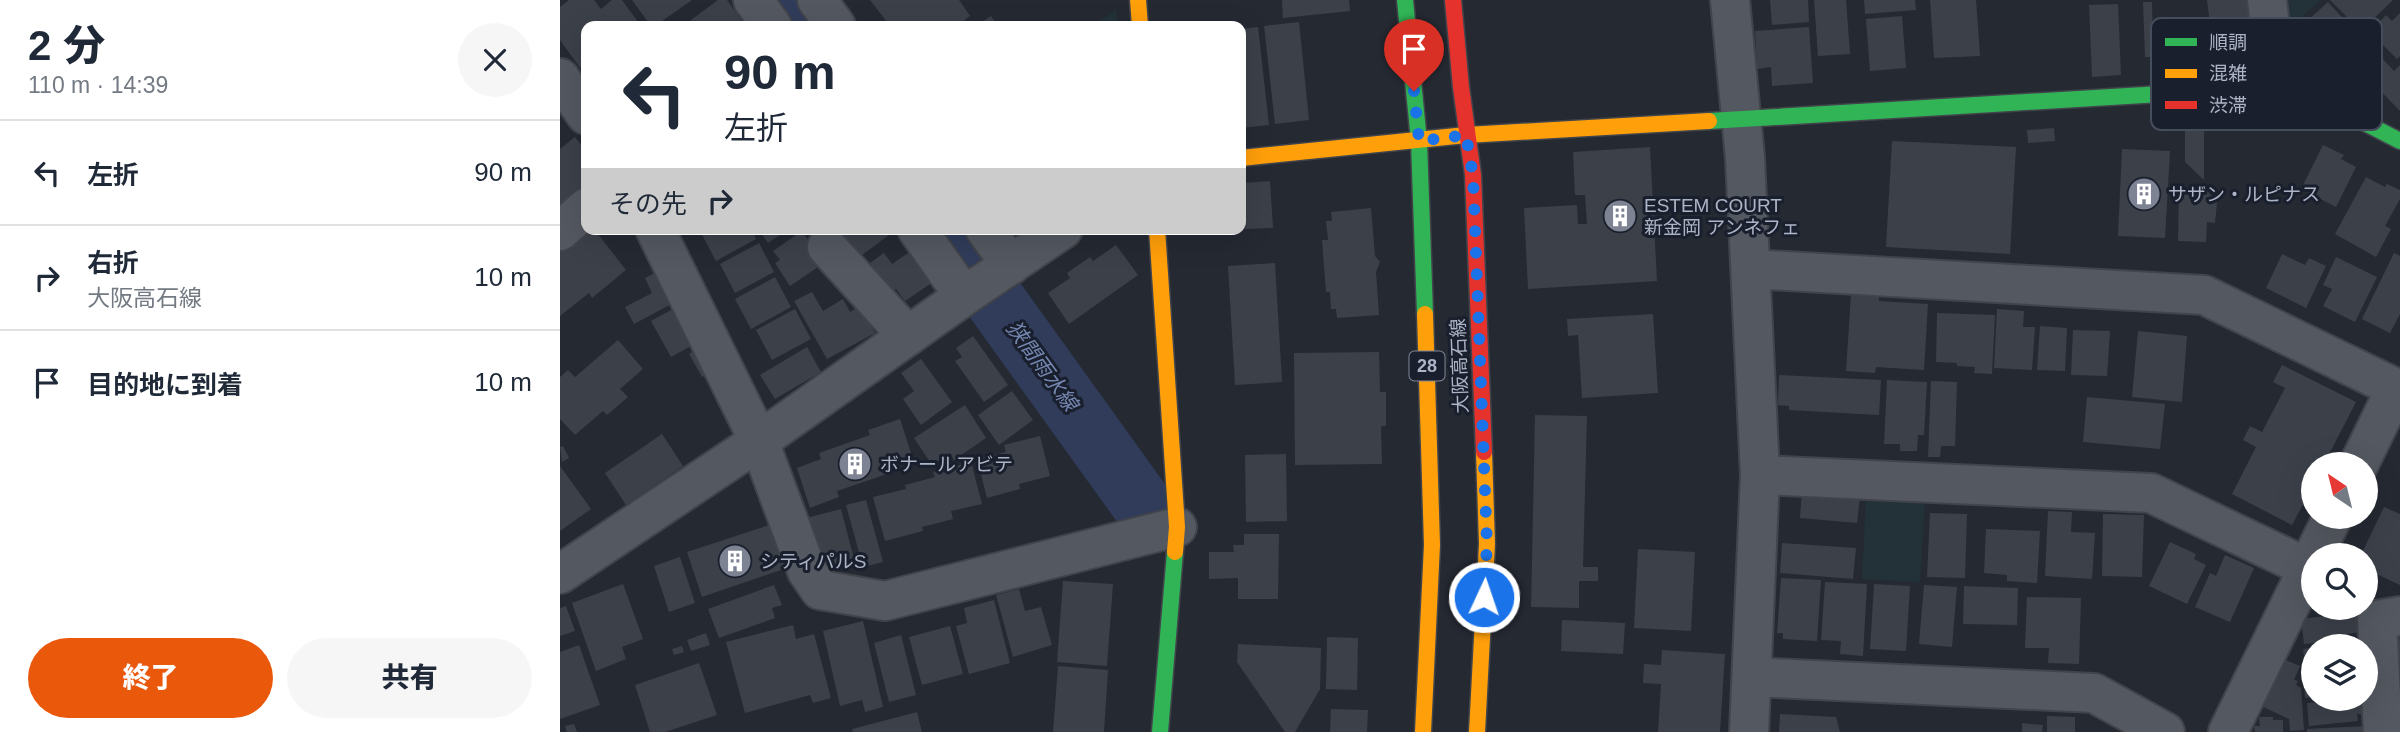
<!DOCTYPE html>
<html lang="ja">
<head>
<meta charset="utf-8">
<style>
  :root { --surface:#fff; --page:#f6f6f7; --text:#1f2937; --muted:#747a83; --line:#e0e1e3; --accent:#ea580c }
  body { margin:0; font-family:Arial,"Noto Sans JP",sans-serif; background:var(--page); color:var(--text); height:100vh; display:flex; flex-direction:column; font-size:26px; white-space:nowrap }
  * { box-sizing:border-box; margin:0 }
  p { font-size:23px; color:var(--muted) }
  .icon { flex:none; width:38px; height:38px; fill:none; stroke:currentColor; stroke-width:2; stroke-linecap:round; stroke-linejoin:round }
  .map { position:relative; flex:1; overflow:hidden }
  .side { display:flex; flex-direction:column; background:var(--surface); width:560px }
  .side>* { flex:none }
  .hud { position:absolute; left:21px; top:21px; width:665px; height:214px; border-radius:14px; box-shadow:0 7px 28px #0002; background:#fff; color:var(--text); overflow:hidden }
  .needle { width:46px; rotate:325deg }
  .fabs { position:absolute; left:1741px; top:452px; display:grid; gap:14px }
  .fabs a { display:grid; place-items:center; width:77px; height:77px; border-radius:50%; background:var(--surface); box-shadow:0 7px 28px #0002; font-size:35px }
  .pin { position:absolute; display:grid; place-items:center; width:60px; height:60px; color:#fff; margin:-72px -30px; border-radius:50% 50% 50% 0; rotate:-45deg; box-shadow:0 0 7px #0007 }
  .pin .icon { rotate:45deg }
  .me { position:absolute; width:77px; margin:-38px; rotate:3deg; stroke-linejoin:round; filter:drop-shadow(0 0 5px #0008) }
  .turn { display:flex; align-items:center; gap:24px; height:147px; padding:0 28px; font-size:32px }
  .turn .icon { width:91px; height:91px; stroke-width:2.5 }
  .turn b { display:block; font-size:49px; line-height:60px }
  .then { display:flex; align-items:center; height:66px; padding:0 28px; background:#0003; gap:14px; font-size:26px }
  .round { display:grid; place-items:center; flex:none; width:74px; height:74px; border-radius:37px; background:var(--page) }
  .overview { display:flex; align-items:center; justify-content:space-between; height:119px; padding:0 28px }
  h1 { font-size:42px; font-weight:800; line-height:52px }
  .primary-button { display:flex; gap:14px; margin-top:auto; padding:14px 28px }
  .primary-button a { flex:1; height:80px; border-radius:42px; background:var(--accent); color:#fff; font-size:28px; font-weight:800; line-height:80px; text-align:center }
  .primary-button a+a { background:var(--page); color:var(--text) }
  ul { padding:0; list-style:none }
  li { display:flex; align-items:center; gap:21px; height:105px; padding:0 28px; border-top:2px solid var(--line) }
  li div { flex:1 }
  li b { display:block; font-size:26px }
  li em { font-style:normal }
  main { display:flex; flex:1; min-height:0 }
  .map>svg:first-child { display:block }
  .green { fill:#223238 }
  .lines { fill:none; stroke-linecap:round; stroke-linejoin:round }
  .river { stroke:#303c5a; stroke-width:61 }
  .building { fill:#3c4049 }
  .street-casing { stroke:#41444b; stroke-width:42 }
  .fast-casing { stroke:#41444b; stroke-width:19 }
  .slow-casing { stroke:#41444b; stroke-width:19 }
  .jam-casing { stroke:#41444b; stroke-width:19 }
  .street { stroke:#545860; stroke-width:38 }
  .fast { stroke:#30b455; stroke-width:16 }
  .slow { stroke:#ff9f0a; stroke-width:16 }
  .jam { stroke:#e5322d; stroke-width:16 }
  .route { stroke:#1a73e8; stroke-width:12; stroke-dasharray:0 21.6 }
  .labels { text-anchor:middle; stroke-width:6; stroke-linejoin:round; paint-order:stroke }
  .shield { fill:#191f2d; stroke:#818797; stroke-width:2 }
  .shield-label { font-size:18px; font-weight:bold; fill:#adb4c5 }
  .poi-label { font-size:19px; fill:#adb4c5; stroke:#191f2d; text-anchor:start }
  .street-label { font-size:19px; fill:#adb4c5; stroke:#191f2d }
  .water-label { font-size:21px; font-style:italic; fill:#7486af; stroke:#191f2d }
  .key { fill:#191f2d; stroke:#454c5b; stroke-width:2 }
  .key-label { font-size:19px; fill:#adb4c5 }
</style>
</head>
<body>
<main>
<section class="side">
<div class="overview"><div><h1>2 分</h1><p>110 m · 14:39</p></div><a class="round"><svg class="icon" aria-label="close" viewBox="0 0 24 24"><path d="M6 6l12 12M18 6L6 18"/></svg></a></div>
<ul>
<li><svg class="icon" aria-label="left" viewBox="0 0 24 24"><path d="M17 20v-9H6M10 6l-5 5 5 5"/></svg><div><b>左折</b></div><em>90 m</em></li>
<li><svg class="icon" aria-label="right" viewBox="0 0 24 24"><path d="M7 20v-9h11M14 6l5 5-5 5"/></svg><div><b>右折</b><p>大阪高石線</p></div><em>10 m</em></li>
<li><svg class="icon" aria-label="arrive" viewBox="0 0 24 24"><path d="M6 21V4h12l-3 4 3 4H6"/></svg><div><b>目的地に到着</b></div><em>10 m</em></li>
</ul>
<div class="primary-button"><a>終了</a><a>共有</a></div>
</section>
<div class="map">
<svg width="1840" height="732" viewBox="0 0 1840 732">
  <rect width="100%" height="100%" fill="#252932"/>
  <g class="green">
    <path d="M 1728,0 L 1761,0 L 1731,25 Z"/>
    <path d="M 556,10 L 558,26 L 532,26 Z"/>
    <path d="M 1306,497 L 1365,500 L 1360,582 L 1302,579 Z"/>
  </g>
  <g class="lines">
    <g class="river">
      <path d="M 220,0 L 239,26"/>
      <path d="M 384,229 L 581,503"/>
    </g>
  </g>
  <g class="building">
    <path d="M 9,0 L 34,0 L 41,9 L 52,0 L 62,0 L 81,26 L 26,26 L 26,76 L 0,40 L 0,7 Z"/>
    <path d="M 72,0 L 132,0 L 95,26 L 91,26 Z"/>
    <path d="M 158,0 L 167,0 L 182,21 L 175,26 L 137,26 L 131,20 Z"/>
    <path d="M 310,0 L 399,0 L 410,16 L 396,26 L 330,26 Z"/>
    <path d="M 722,0 L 789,0 L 790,11 L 723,18 Z"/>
    <path d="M 1210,0 L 1248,0 L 1249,22 L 1212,25 Z"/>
    <path d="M 1254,0 L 1286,0 L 1290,54 L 1258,56 Z"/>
    <path d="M 1304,0 L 1355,0 L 1356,10 L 1305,14 Z"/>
    <path d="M 1370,0 L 1416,0 L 1420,56 L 1374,58 Z"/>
    <path d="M 1647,0 L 1688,0 L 1692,44 L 1667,46 L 1664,22 L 1650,24 Z"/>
    <path d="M 1770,0 L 1833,0 L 1801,31 Z"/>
    <path d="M 1583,2 L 1592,2 L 1593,57 L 1585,57 Z"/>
    <path d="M 1768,2 L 1815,53 L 1797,70 L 1785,58 L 1774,68 L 1754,46 L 1748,52 L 1732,35 Z"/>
    <path d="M 1558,4 L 1561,75 L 1532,77 L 1529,5 Z"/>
    <path d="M 1840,13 L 1840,56 L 1837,59 L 1810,32 L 1826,15 L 1832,21 Z"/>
    <path d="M 431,16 L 438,26 L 416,26 Z"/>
    <path d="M 1342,16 L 1346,68 L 1310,71 L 1306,19 Z"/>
    <path d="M 739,22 L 749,120 L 715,124 L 704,26 Z"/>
    <path d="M 698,27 L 709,125 L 681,128 L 681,29 Z"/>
    <path d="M 1249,27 L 1253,83 L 1212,86 L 1211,67 L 1197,69 L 1195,31 Z"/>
    <path d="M 1821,57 L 1834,71 L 1840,65 L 1840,111 L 1804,74 Z"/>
    <path d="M 1625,120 L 1644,121 L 1644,180 L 1625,162 Z"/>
    <path d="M 1494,128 L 1495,141 L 1468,143 L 1467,130 Z"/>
    <path d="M 15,137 L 26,151 L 26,184 L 0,204 L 0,149 Z"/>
    <path d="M 1332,141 L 1456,147 L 1450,254 L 1326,247 Z"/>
    <path d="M 1763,145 L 1784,155 L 1781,159 L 1796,167 L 1776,207 L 1741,189 Z"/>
    <path d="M 1090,147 L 1097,281 L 968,289 L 964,208 L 1017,205 L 1018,224 L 1027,224 L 1025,195 L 1015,195 L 1013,152 Z"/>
    <path d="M 1562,149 L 1610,151 L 1605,238 L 1558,236 Z"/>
    <path d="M 1806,177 L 1825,187 L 1827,184 L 1840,190 L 1840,199 L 1825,226 L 1831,229 L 1816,257 L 1775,234 Z"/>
    <path d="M 710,181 L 713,228 L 684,229 L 684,223 L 681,223 L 681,183 Z"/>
    <path d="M 1619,187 L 1644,187 L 1657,203 L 1655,223 L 1647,222 L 1646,242 L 1618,241 Z"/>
    <path d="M 811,208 L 815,256 L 820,262 L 816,272 L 819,315 L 777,318 L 776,309 L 771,309 L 770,292 L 766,292 L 762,240 L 768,240 L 766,221 L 772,221 L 771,212 Z"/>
    <path d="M 26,229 L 34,229 L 66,270 L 32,298 L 29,293 L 0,316 L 0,242 Z"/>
    <path d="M 144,229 L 191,229 L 196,239 L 156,261 L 140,231 Z"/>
    <path d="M 198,229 L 228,229 L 208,243 Z"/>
    <path d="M 276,229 L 337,229 L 298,258 Z"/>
    <path d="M 634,229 L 655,229 L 655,231 L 634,232 Z"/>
    <path d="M 242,231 L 264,263 L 230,286 L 215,263 L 220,260 L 213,251 Z"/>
    <path d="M 199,243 L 214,272 L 175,293 L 160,264 Z"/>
    <path d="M 556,245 L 578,275 L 509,324 L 488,293 L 510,278 L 507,273 L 530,257 L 533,261 Z"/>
    <path d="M 351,251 L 373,282 L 345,301 L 336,289 L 330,293 L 310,263 L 324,253 L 332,264 Z"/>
    <path d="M 1834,253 L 1840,256 L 1840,314 L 1830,333 L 1802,319 Z"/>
    <path d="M 1722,254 L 1745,265 L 1749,258 L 1766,266 L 1746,308 L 1706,288 Z"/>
    <path d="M 1776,257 L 1817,277 L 1795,322 L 1763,306 L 1772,289 L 1763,285 Z"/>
    <path d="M 715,263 L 722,382 L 675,385 L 668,266 Z"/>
    <path d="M 102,269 L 119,300 L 74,324 L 65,307 L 92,293 L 85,278 Z"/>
    <path d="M 215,277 L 231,307 L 191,329 L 175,299 Z"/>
    <path d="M 252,292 L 263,311 L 283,299 L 290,312 L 300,306 L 315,333 L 267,359 L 234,301 Z"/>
    <path d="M 1291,295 L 1319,297 L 1319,301 L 1368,304 L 1364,370 L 1316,367 L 1315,373 L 1286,371 Z"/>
    <path d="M 120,305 L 140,341 L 111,357 L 91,321 Z"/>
    <path d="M 235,309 L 251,339 L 212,360 L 196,330 Z"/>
    <path d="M 1437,309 L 1464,311 L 1463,327 L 1475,327 L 1472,370 L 1434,368 Z"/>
    <path d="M 1377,313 L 1435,315 L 1432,374 L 1414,373 L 1415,367 L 1397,366 L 1397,363 L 1376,362 Z"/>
    <path d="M 1093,314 L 1098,393 L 1022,398 L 1018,335 L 1008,336 L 1007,319 Z"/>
    <path d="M 1480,326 L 1507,328 L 1505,371 L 1477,370 Z"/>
    <path d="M 1513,330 L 1550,331 L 1547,376 L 1511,375 Z"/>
    <path d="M 1578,331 L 1627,336 L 1622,402 L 1572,397 Z"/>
    <path d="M 413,336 L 448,385 L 424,402 L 395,361 L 402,357 L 396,348 Z"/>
    <path d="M 58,340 L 83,369 L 60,389 L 68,397 L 47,415 L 43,411 L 15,435 L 0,419 L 0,377 L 8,370 L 15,377 Z"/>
    <path d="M 142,346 L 155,369 L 142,377 L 129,354 Z"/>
    <path d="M 247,347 L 261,372 L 215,399 L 200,375 Z"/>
    <path d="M 819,352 L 820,392 L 826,392 L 826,426 L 821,426 L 822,464 L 735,465 L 734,353 Z"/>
    <path d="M 361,359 L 392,402 L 361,425 L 343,399 L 354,391 L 341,373 Z"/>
    <path d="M 1722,365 L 1796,402 L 1764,464 L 1754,464 L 1754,484 L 1732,525 L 1672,494 L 1696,447 L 1683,440 L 1690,426 L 1702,432 L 1725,388 L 1713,382 Z"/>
    <path d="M 1219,375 L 1321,380 L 1319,415 L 1229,410 L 1229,406 L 1218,405 Z"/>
    <path d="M 1327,380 L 1367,382 L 1364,435 L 1358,435 L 1357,451 L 1340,451 L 1340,444 L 1324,444 Z"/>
    <path d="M 1371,381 L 1397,382 L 1395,446 L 1381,446 L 1380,457 L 1368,457 Z"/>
    <path d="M 452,391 L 473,420 L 439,445 L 418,415 Z"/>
    <path d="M 1527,397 L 1605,404 L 1600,449 L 1523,442 Z"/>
    <path d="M 405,405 L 426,438 L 394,460 L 390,453 L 372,465 L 354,438 Z"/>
    <path d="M 975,415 L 1027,416 L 1023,567 L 1038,567 L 1038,581 L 1019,581 L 1019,608 L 971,607 Z"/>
    <path d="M 340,419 L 353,459 L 329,468 L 330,473 L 277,491 L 279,497 L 250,508 L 237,468 L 261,459 L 259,453 L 310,435 L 308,430 Z"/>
    <path d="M 102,434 L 123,466 L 66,505 L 45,473 Z"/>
    <path d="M 480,436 L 490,476 L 459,484 L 460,489 L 427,498 L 417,459 L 446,452 L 444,445 Z"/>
    <path d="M 3,446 L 9,458 L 2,462 L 0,447 Z"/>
    <path d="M 726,454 L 727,521 L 686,522 L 685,455 Z"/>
    <path d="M 411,462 L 422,504 L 391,511 L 393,519 L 362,527 L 363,531 L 325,541 L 313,497 L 346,489 L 345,485 L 375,477 L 373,472 Z"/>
    <path d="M 0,466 L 31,509 L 0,531 Z"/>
    <path d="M 1242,491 L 1300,497 L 1297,523 L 1240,518 Z"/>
    <path d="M 306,500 L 323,562 L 303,567 L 286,505 Z"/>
    <path d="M 1824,507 L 1840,514 L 1840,585 L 1806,569 L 1806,555 L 1801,555 Z"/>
    <path d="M 281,509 L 295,563 L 261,572 L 246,518 Z"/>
    <path d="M 1488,511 L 1512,512 L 1511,532 L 1535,533 L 1532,579 L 1485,576 Z"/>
    <path d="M 1370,513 L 1407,514 L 1405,578 L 1367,577 Z"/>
    <path d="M 1543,514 L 1584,515 L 1582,577 L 1542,576 Z"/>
    <path d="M 209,525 L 224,569 L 142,597 L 127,552 Z"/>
    <path d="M 1426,529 L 1480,531 L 1477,583 L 1447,581 L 1447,575 L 1424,573 Z"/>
    <path d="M 684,534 L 719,534 L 718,599 L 678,599 L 678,578 L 649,579 L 649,552 L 674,552 L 673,545 L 684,545 Z"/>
    <path d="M 1610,542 L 1636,554 L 1634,559 L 1646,565 L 1627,604 L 1589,586 Z"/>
    <path d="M 1222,543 L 1296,548 L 1293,579 L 1220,573 Z"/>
    <path d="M 1078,549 L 1135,552 L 1131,631 L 1074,628 Z"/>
    <path d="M 1665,555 L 1694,568 L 1670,622 L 1635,607 L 1650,573 L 1656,576 Z"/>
    <path d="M 120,557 L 135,603 L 109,612 L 94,566 Z"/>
    <path d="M 1221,578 L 1261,580 L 1257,641 L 1223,639 L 1223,633 L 1217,633 Z"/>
    <path d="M 503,581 L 553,584 L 547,666 L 497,662 Z"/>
    <path d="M 1265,582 L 1307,584 L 1303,656 L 1280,654 L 1281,641 L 1261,640 Z"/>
    <path d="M 63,584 L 83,639 L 62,647 L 66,659 L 36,671 L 12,603 Z"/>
    <path d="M 1314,584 L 1350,586 L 1346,651 L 1310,649 Z"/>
    <path d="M 214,585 L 222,605 L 212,608 L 215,618 L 159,638 L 148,609 Z"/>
    <path d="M 1364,585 L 1397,587 L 1392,647 L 1359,644 Z"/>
    <path d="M 1404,586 L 1458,588 L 1457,625 L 1403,624 Z"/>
    <path d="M 459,589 L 465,611 L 481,607 L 492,645 L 453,657 L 436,595 Z"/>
    <path d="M 1467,597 L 1521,598 L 1519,664 L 1488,663 L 1489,648 L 1465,648 Z"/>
    <path d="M 434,600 L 450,663 L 409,674 L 396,626 L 407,623 L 404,608 Z"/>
    <path d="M 6,606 L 15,631 L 0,636 L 0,608 Z"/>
    <path d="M 1799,612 L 1802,632 L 1786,634 L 1787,640 L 1744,644 L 1741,619 Z"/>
    <path d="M 1002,620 L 1065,623 L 1063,654 L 1001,651 Z"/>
    <path d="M 303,621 L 323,707 L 305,712 L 302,700 L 280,706 L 263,631 Z"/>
    <path d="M 233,625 L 236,639 L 254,634 L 271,698 L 253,703 L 250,695 L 185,713 L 166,642 Z"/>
    <path d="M 390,626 L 403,674 L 362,685 L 349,637 Z"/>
    <path d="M 146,633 L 150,645 L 131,651 L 127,640 Z"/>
    <path d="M 341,635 L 356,695 L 329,702 L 314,643 Z"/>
    <path d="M 767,637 L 798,638 L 797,690 L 766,689 Z"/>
    <path d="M 1840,638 L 1840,684 L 1835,684 L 1831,639 Z"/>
    <path d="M 678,644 L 761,648 L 760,689 L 735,732 L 725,732 L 677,662 Z"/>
    <path d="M 19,645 L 40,705 L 0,719 L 0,652 Z"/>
    <path d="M 122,646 L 124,652 L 114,655 L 112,649 Z"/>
    <path d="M 1754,647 L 1754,670 L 1746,671 L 1743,649 Z"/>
    <path d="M 1102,650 L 1165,654 L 1160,732 L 1098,732 L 1101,684 L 1083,683 L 1084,664 L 1101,665 Z"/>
    <path d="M 1723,659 L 1740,666 L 1734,680 L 1738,681 L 1736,685 L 1741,688 L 1744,730 L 1730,731 L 1729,719 L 1701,706 Z"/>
    <path d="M 139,663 L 157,715 L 105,732 L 90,732 L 75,685 Z"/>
    <path d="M 498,666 L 548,670 L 544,732 L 493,732 Z"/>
    <path d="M 1754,674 L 1754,697 L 1745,698 L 1743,675 Z"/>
    <path d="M 1807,698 L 1809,714 L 1797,714 L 1798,721 L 1749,726 L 1747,703 Z"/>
    <path d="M 771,709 L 808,710 L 807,732 L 770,732 Z"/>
    <path d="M 357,712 L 362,732 L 293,732 L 292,729 Z"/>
    <path d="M 1220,714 L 1276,717 L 1280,732 L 1219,732 Z"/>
    <path d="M 1487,716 L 1515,717 L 1515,732 L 1487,732 Z"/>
    <path d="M 1699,717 L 1713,717 L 1713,720 L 1723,720 L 1723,732 L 1695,732 L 1694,726 L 1700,726 Z"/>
    <path d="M 1462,723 L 1483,725 L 1482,732 L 1462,732 Z"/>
    <path d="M 14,724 L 17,732 L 7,732 L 5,726 Z"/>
    <path d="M 1805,726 L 1805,732 L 1747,732 L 1747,729 Z"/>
  </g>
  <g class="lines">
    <defs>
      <g id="street">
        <path d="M 193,0 L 212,26"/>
        <path d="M 257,0 L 276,26"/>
        <path d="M 1170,0 L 1185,158 L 1200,475 L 1189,732"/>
        <path d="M 1707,0 L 1717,87"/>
        <path d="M 0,78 L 26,115"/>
        <path d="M 95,229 L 199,441 L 247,571 L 260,590 L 325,601 L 617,527"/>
        <path d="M 357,229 L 404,296"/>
        <path d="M 425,229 L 451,265"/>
        <path d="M 0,231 L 26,208"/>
        <path d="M 267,247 L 348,336"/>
        <path d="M 1191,269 L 1644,295 L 1840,390"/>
        <path d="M 1799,464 L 1836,388"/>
        <path d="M 1200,475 L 1591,493 L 1748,568"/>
        <path d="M 1754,555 L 1773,516"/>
        <path d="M 0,574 L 199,441 L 407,294 L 503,229"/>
        <path d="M 1192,677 L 1534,693 L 1605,732"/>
        <path d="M 1668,732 L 1754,556"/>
        <path d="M 1823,732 L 1817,620 L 1840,616"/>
      </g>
      <g id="fast">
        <path d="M 845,0 L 859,141 L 865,314"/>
        <path d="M 1149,121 L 1717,87 L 1745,92 L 1840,141"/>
        <path d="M 600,732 L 615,552"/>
      </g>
      <g id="slow">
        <path d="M 578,0 L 580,26"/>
        <path d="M 681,158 L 906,135 L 1149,121"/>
        <path d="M 597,229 L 617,527 L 615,552"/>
        <path d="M 863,732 L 872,545 L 865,314"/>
        <path d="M 917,732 L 927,544 L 924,452"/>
      </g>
      <path id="jam" d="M 893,0 L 901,87 L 913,175 L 924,452"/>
    </defs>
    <use href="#street" class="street-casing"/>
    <use href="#fast" class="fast-casing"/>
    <use href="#slow" class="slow-casing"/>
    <use href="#jam" class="jam-casing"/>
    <use href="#street" class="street"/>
    <use href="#fast" class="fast"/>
    <use href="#slow" class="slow"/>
    <use href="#jam" class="jam"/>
  </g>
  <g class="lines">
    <path class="route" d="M 854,91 L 859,141 L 906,135 L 913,176 L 927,544 L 924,597"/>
  </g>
  <defs>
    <symbol id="building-disc" viewBox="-11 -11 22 22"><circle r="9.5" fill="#7d8392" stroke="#191f2d"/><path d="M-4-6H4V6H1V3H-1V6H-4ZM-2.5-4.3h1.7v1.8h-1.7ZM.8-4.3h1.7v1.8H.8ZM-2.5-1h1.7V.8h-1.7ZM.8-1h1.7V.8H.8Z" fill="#fff"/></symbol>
  </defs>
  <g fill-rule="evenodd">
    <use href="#building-disc" x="1565" y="175" width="38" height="38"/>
    <use href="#building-disc" x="1041" y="197" width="38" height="38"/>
    <use href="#building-disc" x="276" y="445" width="38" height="38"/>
    <use href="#building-disc" x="156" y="542" width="38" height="38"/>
  </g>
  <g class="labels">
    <rect class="shield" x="849.5" y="351.5" width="35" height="29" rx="5"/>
    <g class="shield-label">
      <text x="867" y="372">28</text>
    </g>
    <g class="poi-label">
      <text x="1608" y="201">サザン・ルピナス</text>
      <text x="1084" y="212">ESTEM COURT<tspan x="1084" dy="22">新金岡 アンネフェ</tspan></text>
      <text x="320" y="471">ボナールアビテ</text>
      <text x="200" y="568">シティパルS</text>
    </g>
    <g class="street-label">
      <text transform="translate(899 366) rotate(-92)" y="7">大阪高石線</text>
    </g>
    <g class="water-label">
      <text transform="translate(482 366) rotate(54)" y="7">狭間雨水線</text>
    </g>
  </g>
  <rect x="1591" y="18" width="231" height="112" rx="10" class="key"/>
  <rect x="1605" y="38" width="32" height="8" fill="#30b455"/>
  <rect x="1605" y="69" width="32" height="9" fill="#ff9f0a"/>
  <rect x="1605" y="101" width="32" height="8" fill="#e5322d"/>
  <g class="key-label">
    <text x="1649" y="49">順調</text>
    <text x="1649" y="80">混雑</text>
    <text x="1649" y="112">渋滞</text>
  </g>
</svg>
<div class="fabs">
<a><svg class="needle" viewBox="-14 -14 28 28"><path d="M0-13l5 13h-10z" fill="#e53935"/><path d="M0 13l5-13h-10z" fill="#747a83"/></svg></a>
<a><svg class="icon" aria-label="search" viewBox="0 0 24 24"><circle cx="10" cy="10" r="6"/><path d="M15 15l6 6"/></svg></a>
<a><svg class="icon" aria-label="layers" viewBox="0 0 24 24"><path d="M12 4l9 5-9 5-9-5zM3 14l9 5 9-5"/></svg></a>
</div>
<div class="pin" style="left:854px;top:91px;background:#d93025"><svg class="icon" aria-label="arrive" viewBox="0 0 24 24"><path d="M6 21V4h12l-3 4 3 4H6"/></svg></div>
<svg class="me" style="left:924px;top:597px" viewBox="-20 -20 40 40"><circle r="17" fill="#1a73e8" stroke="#fff" stroke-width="3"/><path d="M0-11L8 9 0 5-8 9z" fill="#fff"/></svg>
<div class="hud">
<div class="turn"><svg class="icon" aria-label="left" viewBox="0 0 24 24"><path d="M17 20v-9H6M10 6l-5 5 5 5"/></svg><div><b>90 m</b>左折</div></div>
<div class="then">その先<svg class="icon" aria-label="right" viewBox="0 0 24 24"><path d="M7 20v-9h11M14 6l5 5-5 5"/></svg></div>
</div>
</div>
</main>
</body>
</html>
